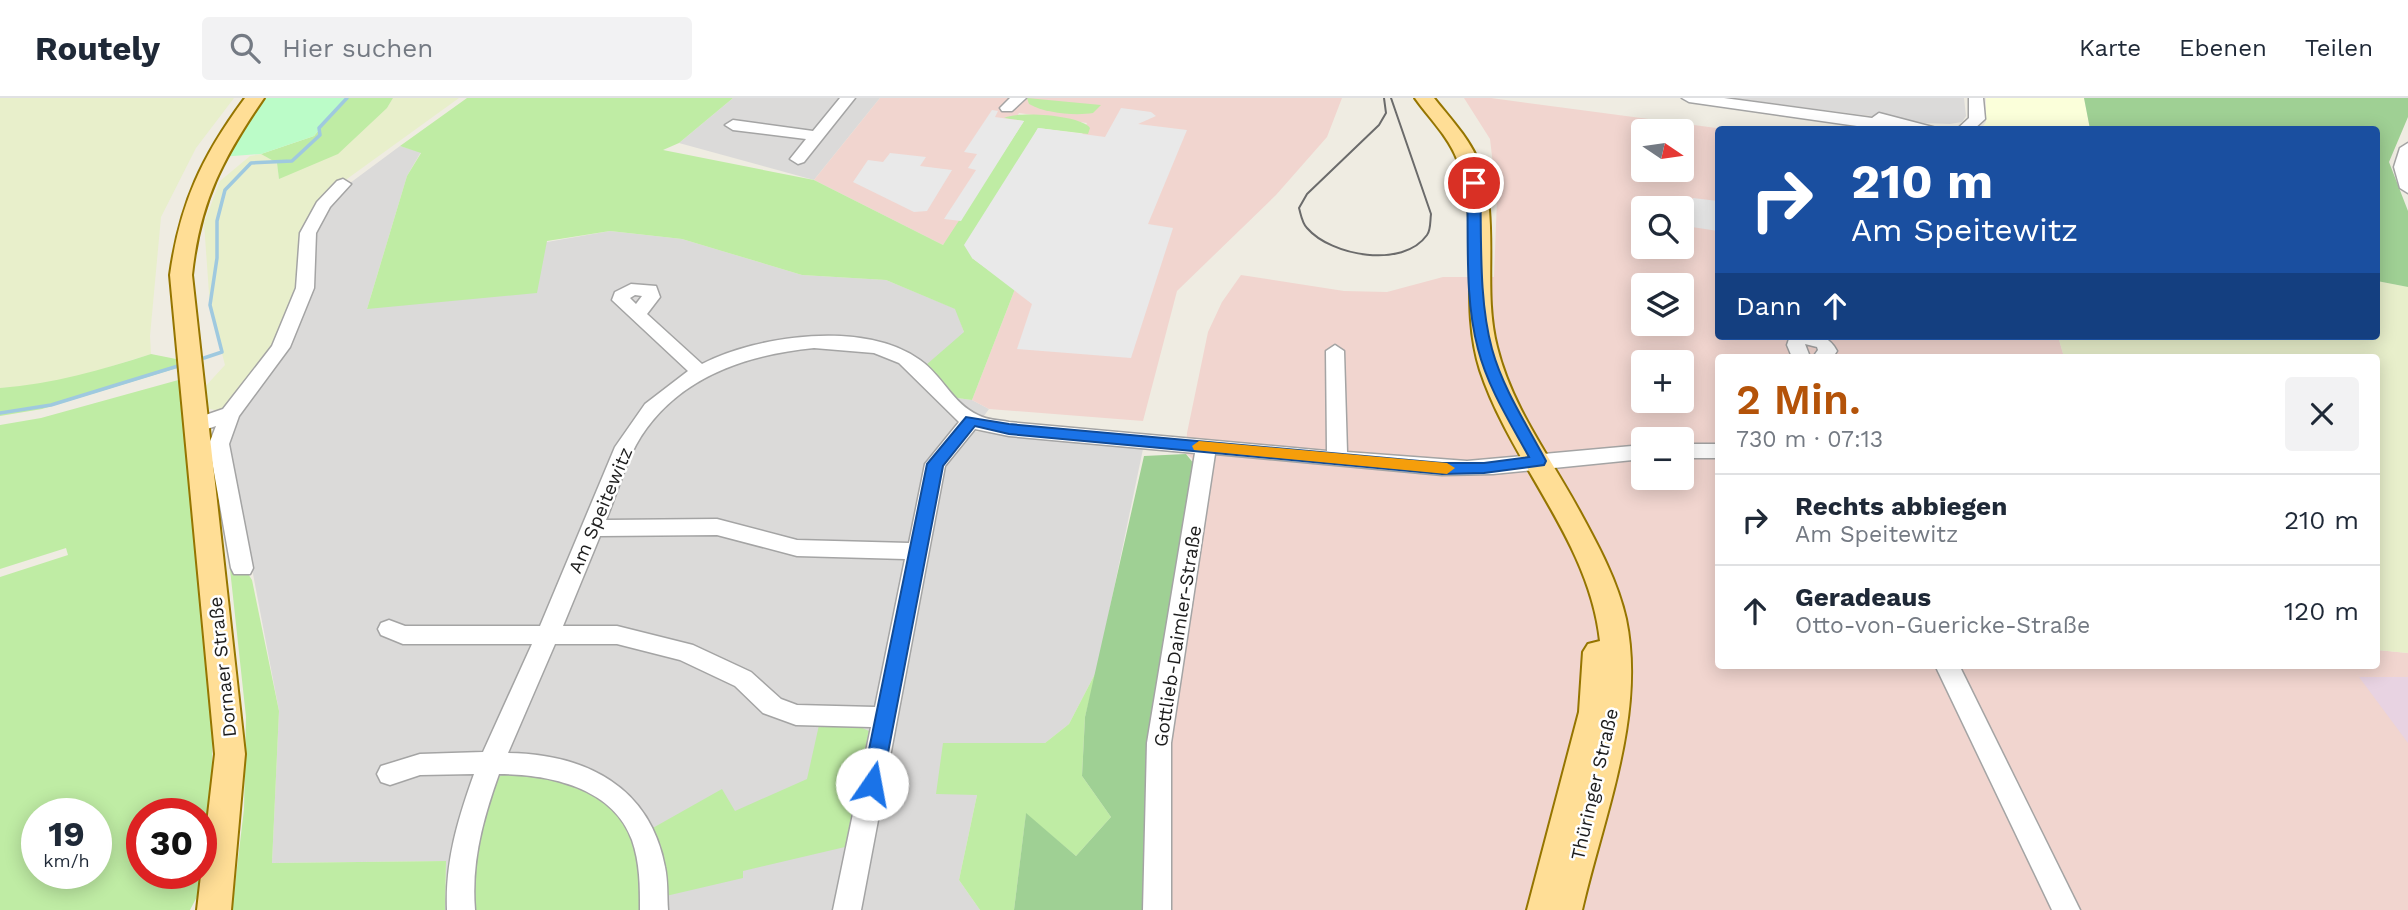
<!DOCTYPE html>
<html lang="de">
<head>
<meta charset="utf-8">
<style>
  :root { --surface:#fff; --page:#f2f2f3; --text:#1f2937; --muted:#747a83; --line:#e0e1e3; --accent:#b45309 }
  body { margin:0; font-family:"Work Sans",sans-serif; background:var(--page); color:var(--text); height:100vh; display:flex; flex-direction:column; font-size:26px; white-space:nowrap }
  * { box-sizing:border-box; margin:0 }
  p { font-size:23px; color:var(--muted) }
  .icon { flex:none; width:38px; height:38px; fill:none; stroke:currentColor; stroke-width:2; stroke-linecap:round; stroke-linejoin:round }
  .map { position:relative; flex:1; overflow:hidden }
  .sheet { position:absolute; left:1715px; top:256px; width:665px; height:315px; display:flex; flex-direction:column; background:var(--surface); border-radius:7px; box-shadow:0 4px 18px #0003 }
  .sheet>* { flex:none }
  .banner { position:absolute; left:1715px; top:28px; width:665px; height:214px; border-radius:7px; box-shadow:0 4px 18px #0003; background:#1a4fa0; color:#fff; overflow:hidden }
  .needle { width:46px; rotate:103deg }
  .fabs { position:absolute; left:1631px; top:21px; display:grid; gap:14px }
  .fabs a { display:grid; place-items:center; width:63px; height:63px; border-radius:7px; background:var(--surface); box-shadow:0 4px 18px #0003; font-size:35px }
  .speed { position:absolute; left:21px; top:700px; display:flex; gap:14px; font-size:35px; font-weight:700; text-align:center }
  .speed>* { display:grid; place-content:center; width:91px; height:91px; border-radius:50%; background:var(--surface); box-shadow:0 4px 18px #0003; line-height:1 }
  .speed small { font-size:18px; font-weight:400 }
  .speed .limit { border:10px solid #d22; background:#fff; color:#111 }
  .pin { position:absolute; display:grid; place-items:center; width:60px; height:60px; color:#fff; margin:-30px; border:4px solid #fff; border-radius:50%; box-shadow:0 2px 7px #0007 }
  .me { position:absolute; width:77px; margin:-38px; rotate:12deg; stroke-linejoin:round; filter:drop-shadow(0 0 5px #0008) }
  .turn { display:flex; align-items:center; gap:24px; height:147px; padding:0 21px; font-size:32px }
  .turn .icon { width:91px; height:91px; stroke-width:2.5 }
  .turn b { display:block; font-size:49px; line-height:60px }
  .then { display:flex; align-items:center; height:66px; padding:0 21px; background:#0003; gap:14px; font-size:26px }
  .round { display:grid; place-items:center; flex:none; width:74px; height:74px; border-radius:7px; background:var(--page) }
  .overview { display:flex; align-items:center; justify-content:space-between; height:119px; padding:0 21px }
  h1 { font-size:42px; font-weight:600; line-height:52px; color:var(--accent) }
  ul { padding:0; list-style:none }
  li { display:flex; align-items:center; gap:21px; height:91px; padding:0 21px; border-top:2px solid var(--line) }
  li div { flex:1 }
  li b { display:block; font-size:26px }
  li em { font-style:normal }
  header { display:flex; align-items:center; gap:42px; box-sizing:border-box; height:98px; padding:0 35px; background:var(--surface); border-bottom:2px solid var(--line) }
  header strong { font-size:33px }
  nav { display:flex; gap:38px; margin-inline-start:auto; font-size:24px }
  .search { width:490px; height:63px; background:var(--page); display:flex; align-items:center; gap:18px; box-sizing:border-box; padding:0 24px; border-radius:7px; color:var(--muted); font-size:26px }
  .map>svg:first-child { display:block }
  .residential { fill:#dbdad9 }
  .commercial { fill:#f1d5cf; fill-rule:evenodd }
  .industrial { fill:#e8d3e2 }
  .education { fill:#fbffda }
  .farmland { fill:#e8efcb }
  .grass { fill:#bfeca4; fill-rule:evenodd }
  .forest { fill:#9fd094 }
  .park { fill:#bbfcc8 }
  .parking { fill:#e9e9e9 }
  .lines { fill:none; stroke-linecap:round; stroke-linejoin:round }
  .stream { stroke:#9fc9df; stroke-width:3.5 }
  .minor-casing { stroke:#a4a4a4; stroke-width:3 }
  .major-casing { stroke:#957500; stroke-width:4 }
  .minor { fill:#fff; fill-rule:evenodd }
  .major { fill:#ffde96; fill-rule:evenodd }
  .tram { stroke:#6b6b6b; stroke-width:2 }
  .route { fill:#1a73e8; stroke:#114b97; stroke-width:2 }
  .slow { fill:#f59e0b }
  .labels { text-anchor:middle; stroke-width:5; stroke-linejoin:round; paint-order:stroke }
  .street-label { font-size:19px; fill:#1d1d1d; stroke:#fff }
</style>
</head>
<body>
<header>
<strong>Routely</strong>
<div class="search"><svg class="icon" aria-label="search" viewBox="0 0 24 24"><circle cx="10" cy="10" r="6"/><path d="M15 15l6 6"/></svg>Hier suchen</div>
<nav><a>Karte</a><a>Ebenen</a><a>Teilen</a></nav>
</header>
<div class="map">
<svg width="2408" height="812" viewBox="0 0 2408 812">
  <rect width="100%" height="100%" fill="#efece2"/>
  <g class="residential">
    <path d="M 733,0 L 880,0 L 814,82 L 679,45 Z"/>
    <path d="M 1733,0 L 1964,0 L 1966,18 L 1962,24 L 1950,26 L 1924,25 Z"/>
    <path d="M 400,48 L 421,54 L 407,78 L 367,211 L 547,144 L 610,133 L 682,141 L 802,177 L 886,182 L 956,211 L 964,234 L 957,300 L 972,302 L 989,311 L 973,333 L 1143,351 L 1097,572 L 1069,626 L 1045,645 L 943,645 L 977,697 L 959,782 L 980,812 L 445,812 L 446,763 L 272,765 L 279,613 L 227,339 L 292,237 L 318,123 L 346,88 Z"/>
  </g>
  <g class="commercial">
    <path d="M 880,0 L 1342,0 L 1327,39 L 1276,97 L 1177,193 L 1143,323 L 989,311 L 972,302 L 1015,191 L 1087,25 L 1019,15 L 961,123 L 943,147 L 814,82 Z"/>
    <path d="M 1464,0 L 1491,0 L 1724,31 L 1718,32 L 1718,238 L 2058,238 L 2064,259 L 1718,259 L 1718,567 L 2376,567 L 2377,552 L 2408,555 L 2408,812 L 1144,812 L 1192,360 L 1186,356 L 1187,335 L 1208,234 L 1222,204 L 1241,177 L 1344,193 L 1387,194 L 1443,179 L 1494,179 L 1497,101 L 1490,41 ZM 1643,33 L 1682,33 L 1682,72 L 1643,72 ZM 1643,110 L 1682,110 L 1682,149 L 1643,149 ZM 1643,187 L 1682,187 L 1682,226 L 1643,226 ZM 1643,264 L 1682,264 L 1682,303 L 1643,303 ZM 1643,341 L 1682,341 L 1682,380 L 1643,380 Z"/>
  </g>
  <path class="industrial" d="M 2359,579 L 2408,579 L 2408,645 Z"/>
  <path class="education" d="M 1986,0 L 2084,0 L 2090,31 L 1980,32 L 1986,24 Z"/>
  <g class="farmland">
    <path d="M 0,0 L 234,0 L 196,50 L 161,119 L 150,238 L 151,256 L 80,278 L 40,287 L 0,290 Z"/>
    <path d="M 393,0 L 459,0 L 340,86 L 317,107 L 298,192 L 277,244 L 230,308 L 220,313 L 205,310 L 202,292 L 225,267 L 210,209 L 204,125 L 220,83 L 250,58 L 261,56 L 277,65 L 279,80 L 387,10 Z"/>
    <path d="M 2377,183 L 2408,189 L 2408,555 L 2377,552 L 2376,259 L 2064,259 L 2058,238 L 2376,238 Z"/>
  </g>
  <g class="grass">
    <path d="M 345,0 L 393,0 L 387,10 L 338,56 L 279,81 L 277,65 L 261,56 L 314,38 Z"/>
    <path d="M 467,0 L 733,0 L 679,45 L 663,52 L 814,82 L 943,147 L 1024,23 L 1004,20 C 1017,13 1081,17 1090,30 L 1088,36 L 1038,30 L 972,160 L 1015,191 L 972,302 L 957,300 L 926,267 L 964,234 L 955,211 L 886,182 L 802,177 L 682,141 L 610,133 L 547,143 L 537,195 L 367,211 L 407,78 L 421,55 L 400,48 Z"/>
    <path d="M 1027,0 L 1101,7 L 1093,15 C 1075,18 1044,15 1029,6 Z"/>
    <path d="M 151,256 L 176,261 L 177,270 L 42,311 L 0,318 L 0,290 C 53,286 101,272 151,256 Z"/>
    <path d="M 182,281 L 213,611 L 211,712 L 201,791 L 190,812 L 0,812 L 0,479 L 68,457 L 66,450 L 0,471 L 0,327 L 41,320 ZM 37,716 L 96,716 L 96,775 L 37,775 ZM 142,716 L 201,716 L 201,775 L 142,775 Z"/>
    <path d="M 230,471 L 245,471 L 252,482 L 279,613 L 272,765 L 446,763 L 445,812 L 232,812 L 244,711 L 246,619 Z"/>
    <path d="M 1097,572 L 1085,619 L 1082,678 L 1111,719 L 1076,758 L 1026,716 L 1014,812 L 980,812 L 959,782 L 977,697 L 936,696 L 943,645 L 1045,645 L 1069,626 Z"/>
    <path d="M 819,627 L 858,628 L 869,633 L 845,749 L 743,773 L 743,780 L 666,798 L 648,812 L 472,812 L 470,766 L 495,681 L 511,672 C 568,683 601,687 635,740 L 722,691 L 735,713 L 807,681 Z"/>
  </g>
  <g class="forest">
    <path d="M 2084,0 L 2408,0 L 2408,19 L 2389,64 L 2408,113 L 2408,189 L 2377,183 L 2376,32 L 2090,31 Z"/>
    <path d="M 1186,356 L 1194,366 L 1144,812 L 1014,812 L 1026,715 L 1076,758 L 1111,719 L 1082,678 L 1085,619 L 1144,358 Z"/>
  </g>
  <path class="park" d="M 264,0 L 345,0 L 314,38 L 261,56 L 220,59 Z"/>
  <g class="parking">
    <path d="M 1121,10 L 1151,14 L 1156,18 L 1138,26 L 1187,32 L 1148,126 L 1173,130 L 1131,260 L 1017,251 L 1032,206 L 972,160 L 964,147 L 1038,30 L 1105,39 Z"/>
    <path d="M 992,12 L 998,13 L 995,19 L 1024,23 L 961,123 L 944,121 L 976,72 L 968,70 L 977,56 L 964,54 Z"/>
    <path d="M 890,55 L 926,59 L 920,68 L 952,72 L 927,113 L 914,114 L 853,84 L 868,62 L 883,64 Z"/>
    <path d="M 1693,100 L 1718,103 L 1718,133 L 1692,129 Z"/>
  </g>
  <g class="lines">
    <g class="stream">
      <path d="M 204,260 L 222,254 L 210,207 L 217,160 L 217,123 L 225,92 L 251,65 L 292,63 L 320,37 L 319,30 L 347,0"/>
      <path d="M 0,315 L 51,307 L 178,268"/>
    </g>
    <defs>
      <g id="minor">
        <path d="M 840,0 L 855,0 L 804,64 L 798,66 L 790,61 L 806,41 L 733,32 L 725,27 L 733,22 L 813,33 Z"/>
        <path d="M 1010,0 L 1026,0 L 1012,13 L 1002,13 L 1000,10 Z"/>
        <path d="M 1682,0 L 1724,0 L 1872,20 L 1879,15 L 1944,32 L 1878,31 L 1689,4 Z"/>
        <path d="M 1969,0 L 1983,0 L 1985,21 L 1973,32 L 1956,32 L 1969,20 Z"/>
        <path d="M 2408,45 L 2408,95 L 2400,90 L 2394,69 L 2400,50 Z"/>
        <path d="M 343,81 L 351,86 L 330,109 L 316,135 L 314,190 L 290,249 L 239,318 L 229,346 L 253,470 L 250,476 L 234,476 L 231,470 L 209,346 L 216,328 L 198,334 L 188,327 L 191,322 L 223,311 L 272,248 L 296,190 L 300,135 L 317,104 L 337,83 Z"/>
        <path d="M 631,186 L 656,188 L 660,199 L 647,216 L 702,266 C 758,237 866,222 920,262 C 942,277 953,306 978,317 C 987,322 999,322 1009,324 L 1327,353 L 1326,253 L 1335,247 L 1344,253 L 1347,354 L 1467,363 L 1643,347 L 1643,361 L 1493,376 L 1442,377 L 1215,356 L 1171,645 L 1171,812 L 1143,812 L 1147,645 L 1195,355 L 1009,338 L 975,331 L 945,368 L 861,812 L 833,812 L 871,629 L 796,627 L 763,615 L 735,588 L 680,562 L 617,546 L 555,546 L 508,655 C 585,656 650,688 665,769 C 668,783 667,798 668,812 L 640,812 C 640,788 640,765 632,742 C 613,689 548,676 499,676 C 483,721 471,764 475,812 L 447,812 C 445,763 458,721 474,676 L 420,677 L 390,687 L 381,684 L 377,676 L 381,668 L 420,656 L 483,654 L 532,546 L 403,546 L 381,537 L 378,531 L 381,525 L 389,522 L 405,528 L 540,528 L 615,349 L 645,306 L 688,273 L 612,202 L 615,194 ZM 635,197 L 642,198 L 636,206 L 630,200 ZM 814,250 L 874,255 L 899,265 L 959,324 L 925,366 L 909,445 L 797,442 L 717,421 L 606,422 C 616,398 624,370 636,347 C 673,281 744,257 814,250 ZM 717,437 L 797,458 L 905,461 L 875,609 L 797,607 L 781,601 L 751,574 L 693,547 L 617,528 L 563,528 L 600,438 Z"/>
        <path d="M 1790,238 C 1810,238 1827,233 1837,253 L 1833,259 L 1813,259 L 1818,252 L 1817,249 L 1805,246 L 1810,259 L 1792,259 L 1787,247 Z"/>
        <rect x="1682" y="346" width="36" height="14"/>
        <path d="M 1935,567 L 1959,567 L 2080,812 L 2052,812 Z"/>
      </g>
      <g id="major">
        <path d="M 245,0 L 264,0 C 223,60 200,103 192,177 L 245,656 L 231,812 L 197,812 L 215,656 L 170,177 C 180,105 202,58 245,0 Z"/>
        <path d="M 1415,0 L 1434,0 C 1449,19 1467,38 1477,60 C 1502,120 1481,187 1497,249 C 1512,310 1551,360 1580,414 C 1598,447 1618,484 1626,521 C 1646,617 1603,720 1582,812 L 1527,812 L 1579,614 L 1583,554 L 1588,546 L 1600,543 C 1589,442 1511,366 1480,272 C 1458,203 1483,128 1457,61 C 1448,38 1429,20 1415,0 Z"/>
      </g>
    </defs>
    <use href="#minor" class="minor-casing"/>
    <use href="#major" class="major-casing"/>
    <use href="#minor" class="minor"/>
    <use href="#major" class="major"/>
    <path class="tram" d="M 1384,0 L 1386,15 L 1379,27 L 1307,96 L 1299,110 C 1301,117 1302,125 1307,130 C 1331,158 1403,171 1427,137 C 1431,132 1430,123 1431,116 L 1391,0"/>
  </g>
  <path class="route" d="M 1474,81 L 1480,85 C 1482,138 1478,199 1492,251 C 1503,291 1527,327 1546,363 L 1544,367 L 1484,375 L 1442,376 L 1009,336 L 975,328 L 943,368 L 882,686 L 879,692 L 865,692 L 862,686 L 927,366 L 966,319 L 1009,326 L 1442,365 L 1484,365 L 1529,359 C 1510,324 1488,290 1478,251 C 1464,199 1469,138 1467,85 Z"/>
  <path class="slow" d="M 1199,343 L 1447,365 L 1455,370 L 1447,376 L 1194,352 L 1192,348 Z"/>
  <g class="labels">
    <g class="street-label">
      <text transform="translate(600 412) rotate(-67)" y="7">Am Speitewitz</text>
      <text transform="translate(1177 538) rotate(-81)" y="7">Gottlieb-Daimler-Straße</text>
      <text transform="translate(222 569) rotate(-96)" y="7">Dornaer Straße</text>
      <text transform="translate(1594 686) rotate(-77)" y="7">Thüringer Straße</text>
    </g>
  </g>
</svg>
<div class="fabs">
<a><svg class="needle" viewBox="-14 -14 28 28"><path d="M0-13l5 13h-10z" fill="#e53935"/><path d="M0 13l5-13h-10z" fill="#747a83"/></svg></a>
<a><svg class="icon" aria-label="search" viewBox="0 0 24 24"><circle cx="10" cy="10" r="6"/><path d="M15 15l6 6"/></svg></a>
<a><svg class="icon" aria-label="layers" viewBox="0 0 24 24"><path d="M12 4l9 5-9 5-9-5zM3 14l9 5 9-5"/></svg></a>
<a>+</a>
<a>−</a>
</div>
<div class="speed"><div>19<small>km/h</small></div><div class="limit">30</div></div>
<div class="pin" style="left:1474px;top:85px;background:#d93025"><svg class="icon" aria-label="arrive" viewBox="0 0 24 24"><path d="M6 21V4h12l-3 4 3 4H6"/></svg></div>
<svg class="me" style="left:872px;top:686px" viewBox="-20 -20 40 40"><circle r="19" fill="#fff"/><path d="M0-13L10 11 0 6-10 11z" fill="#1a73e8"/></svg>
<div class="banner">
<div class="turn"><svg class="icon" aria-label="right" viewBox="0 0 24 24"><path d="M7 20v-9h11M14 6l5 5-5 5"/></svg><div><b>210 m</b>Am Speitewitz</div></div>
<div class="then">Dann<svg class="icon" aria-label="ahead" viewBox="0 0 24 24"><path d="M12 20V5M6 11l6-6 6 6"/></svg></div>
</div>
<section class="sheet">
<div class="overview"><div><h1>2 Min.</h1><p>730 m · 07:13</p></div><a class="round"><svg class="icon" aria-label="close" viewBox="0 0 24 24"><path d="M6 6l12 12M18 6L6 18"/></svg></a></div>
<ul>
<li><svg class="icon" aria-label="right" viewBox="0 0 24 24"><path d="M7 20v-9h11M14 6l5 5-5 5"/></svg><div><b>Rechts abbiegen</b><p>Am Speitewitz</p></div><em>210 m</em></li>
<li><svg class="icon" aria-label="ahead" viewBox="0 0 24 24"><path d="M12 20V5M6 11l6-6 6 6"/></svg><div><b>Geradeaus</b><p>Otto-von-Guericke-Straße</p></div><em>120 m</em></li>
</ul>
</section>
</div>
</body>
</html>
